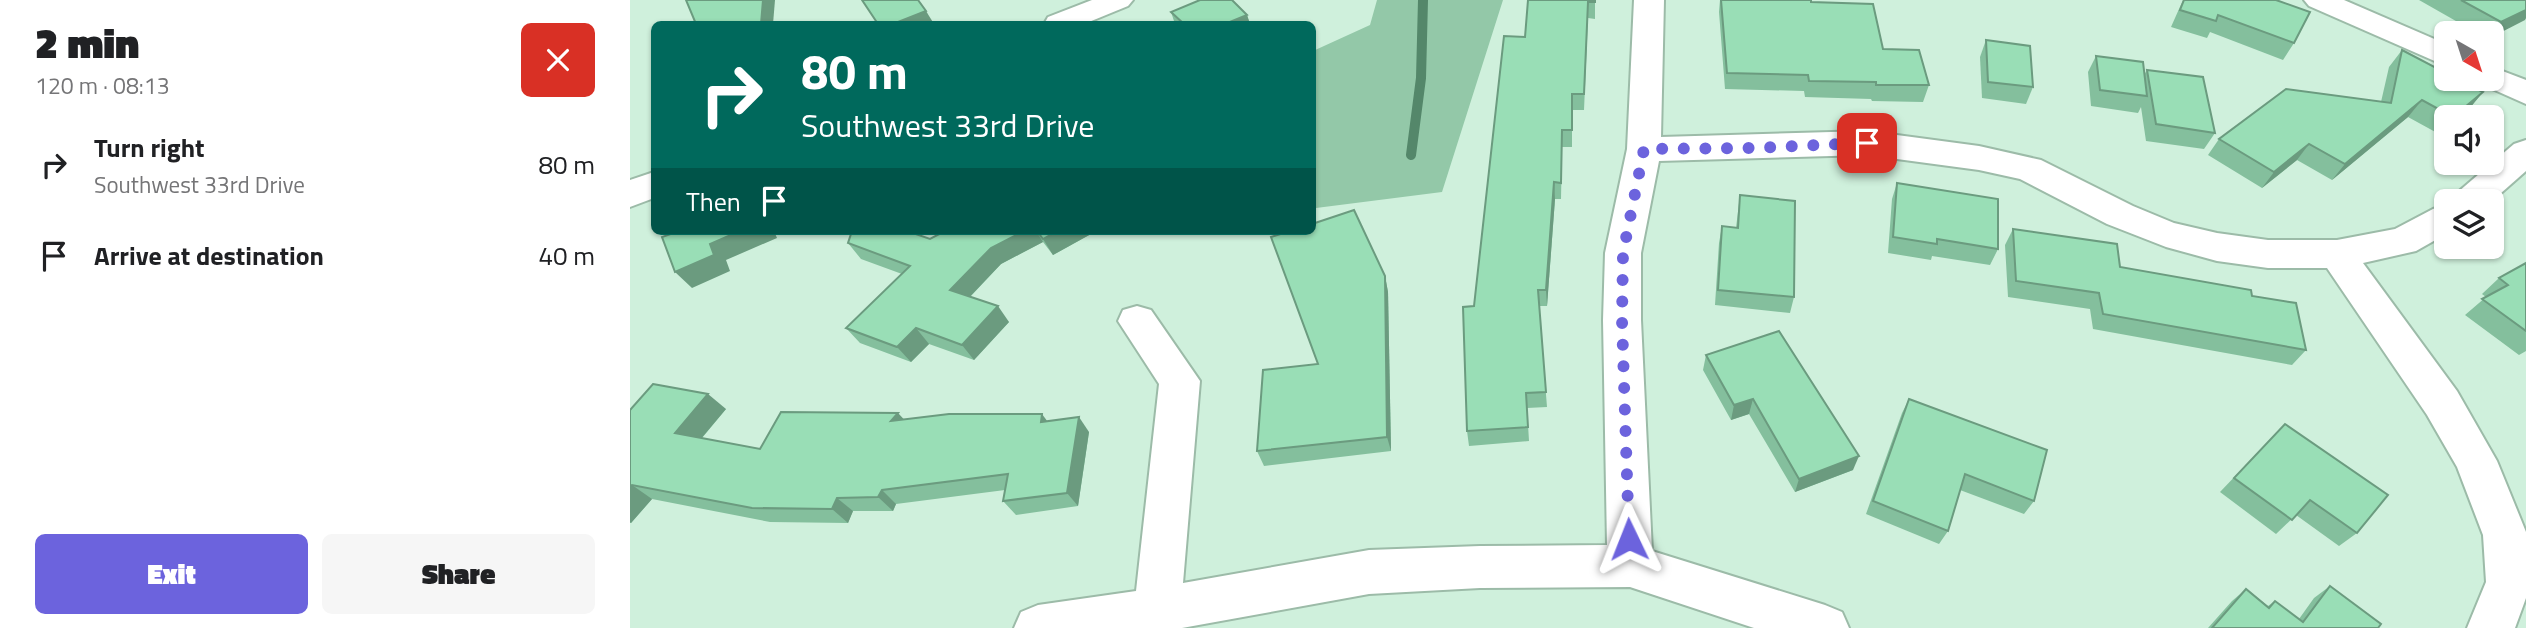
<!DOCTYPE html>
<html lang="en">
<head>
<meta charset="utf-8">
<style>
  :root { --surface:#fff; --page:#f6f6f6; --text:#202124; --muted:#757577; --accent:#6c63dd }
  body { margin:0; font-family:"Titillium Web",sans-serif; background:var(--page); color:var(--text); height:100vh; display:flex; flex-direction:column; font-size:26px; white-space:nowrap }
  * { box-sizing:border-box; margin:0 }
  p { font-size:23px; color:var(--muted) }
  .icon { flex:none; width:38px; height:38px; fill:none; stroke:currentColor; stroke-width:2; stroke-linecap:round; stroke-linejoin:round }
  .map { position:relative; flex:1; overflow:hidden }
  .panel { display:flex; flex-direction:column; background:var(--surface); width:630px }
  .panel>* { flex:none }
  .hud { position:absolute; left:21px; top:21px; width:665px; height:214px; border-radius:10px; box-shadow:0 2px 5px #0004; background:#00695c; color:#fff; overflow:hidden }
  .needle { width:46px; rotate:141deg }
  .tools { position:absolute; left:1804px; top:21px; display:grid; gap:14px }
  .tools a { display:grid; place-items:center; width:70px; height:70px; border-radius:10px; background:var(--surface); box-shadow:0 2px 5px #0004; font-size:35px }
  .pin { position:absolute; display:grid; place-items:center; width:60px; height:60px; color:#fff; margin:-30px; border-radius:14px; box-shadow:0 4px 10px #0006 }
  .me { position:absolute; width:77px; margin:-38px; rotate:358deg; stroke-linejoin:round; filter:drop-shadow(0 0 5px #0008) }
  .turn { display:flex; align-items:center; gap:24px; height:147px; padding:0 35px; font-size:32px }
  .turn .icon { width:91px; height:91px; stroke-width:2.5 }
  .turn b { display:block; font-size:49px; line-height:60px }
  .then { display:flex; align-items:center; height:66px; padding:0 35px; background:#0003; gap:14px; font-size:26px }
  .round { display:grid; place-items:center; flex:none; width:74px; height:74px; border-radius:10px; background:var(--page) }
  .head { display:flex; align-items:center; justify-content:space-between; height:119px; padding:0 35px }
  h1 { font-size:42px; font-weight:800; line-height:52px }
  .button { display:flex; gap:14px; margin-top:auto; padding:14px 35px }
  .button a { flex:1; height:80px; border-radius:10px; background:var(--accent); color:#fff; font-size:28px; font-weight:800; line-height:80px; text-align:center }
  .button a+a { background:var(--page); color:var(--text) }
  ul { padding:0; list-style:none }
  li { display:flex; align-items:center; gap:21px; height:91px; padding:0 35px }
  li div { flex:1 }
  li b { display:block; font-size:26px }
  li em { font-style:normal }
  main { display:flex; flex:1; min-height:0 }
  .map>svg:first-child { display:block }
  .green { fill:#93c8a8 }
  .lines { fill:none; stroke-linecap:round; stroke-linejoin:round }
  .stream { stroke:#54876a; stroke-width:10 }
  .minor-casing { stroke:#9cbba8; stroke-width:4 }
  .minor { fill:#fff; fill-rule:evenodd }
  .wall { fill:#84bf9d }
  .shaded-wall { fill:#6b9b7f }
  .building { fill:#99deb6; stroke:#6b9b7f; stroke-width:2 }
  .route { stroke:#6c63dd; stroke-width:12; stroke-dasharray:0 21.6 }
</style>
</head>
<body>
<main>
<section class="panel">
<div class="head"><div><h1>2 min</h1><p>120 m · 08:13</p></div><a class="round" style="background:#d93025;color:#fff"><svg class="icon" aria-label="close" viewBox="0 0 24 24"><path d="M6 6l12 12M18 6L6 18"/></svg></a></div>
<ul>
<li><svg class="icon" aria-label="right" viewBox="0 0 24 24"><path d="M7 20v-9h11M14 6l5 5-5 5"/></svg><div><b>Turn right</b><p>Southwest 33rd Drive</p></div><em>80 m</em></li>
<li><svg class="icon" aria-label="arrive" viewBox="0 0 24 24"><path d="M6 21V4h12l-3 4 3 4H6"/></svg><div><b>Arrive at destination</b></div><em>40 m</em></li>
</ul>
<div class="button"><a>Exit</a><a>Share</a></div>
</section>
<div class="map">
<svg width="1896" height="628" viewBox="0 0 1896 628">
  <rect width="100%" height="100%" fill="#cff0dc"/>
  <path class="green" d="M 747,0 L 873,0 L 812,192 L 686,208 L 682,202 L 683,51 L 740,25 Z"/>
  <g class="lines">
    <path class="stream" d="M 781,155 L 791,78 L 793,0"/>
    <defs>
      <g id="minor">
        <path d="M 462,0 L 503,0 L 498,6 L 454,24 L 414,24 L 418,17 Z"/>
        <path d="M 1004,0 L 1034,0 L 1031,137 L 1237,131 L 1349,146 L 1411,160 L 1503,206 L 1544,223 L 1587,233 L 1638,240 L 1707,240 L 1765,229 L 1803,209 L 1816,205 L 1816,234 L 1786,251 L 1733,263 L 1827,391 L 1867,461 L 1896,532 L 1896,598 L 1885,628 L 1837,628 L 1856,582 L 1853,535 L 1827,467 L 1797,415 L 1697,268 L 1638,268 L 1587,261 L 1536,247 L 1477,224 L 1390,179 L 1349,170 L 1237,155 L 1029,161 L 1011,253 L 1011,320 L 1022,551 L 1195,605 L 1212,612 L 1219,628 L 1124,628 L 1000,587 L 850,588 L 739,594 L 552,628 L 384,628 L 391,612 L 408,605 L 506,591 L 529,384 L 488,321 L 493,310 L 507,306 L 521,310 L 570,381 L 553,583 L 739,550 L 850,546 L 977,545 L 973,320 L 975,253 L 997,149 Z"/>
        <path d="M 1674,0 L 1714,0 L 1816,44 L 1816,66 L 1679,6 Z"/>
        <path d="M 1862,67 L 1896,80 L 1896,104 L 1851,84 L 1847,79 L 1862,79 Z"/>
        <path d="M 1896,140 L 1896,171 L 1862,201 L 1823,201 L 1828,192 L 1884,144 Z"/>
        <path d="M 24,172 L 24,198 L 0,207 L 0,180 Z"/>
      </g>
    </defs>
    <use href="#minor" class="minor-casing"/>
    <use href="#minor" class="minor"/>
  </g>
  <g class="wall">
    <path d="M 898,0 L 965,0 L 965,19 L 958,18 L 954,110 L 942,110 L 942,147 L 932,147 L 931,199 L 925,199 L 917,306 L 909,306 L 917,407 L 897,408 L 899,441 L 839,446 L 837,431 L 844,306 L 895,37 Z"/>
    <path d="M 1090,0 L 1181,0 L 1181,2 L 1253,49 L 1299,85 L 1293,102 L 1242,101 L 1241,99 L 1175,97 L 1174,91 L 1095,89 L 1089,12 Z"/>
    <path d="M 1553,0 L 1646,0 L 1664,43 L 1653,60 L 1580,32 L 1577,38 L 1541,27 Z"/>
    <path d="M 1789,0 L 1896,0 L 1896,18 L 1862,37 L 1862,33 L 1847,33 Z"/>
    <path d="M 541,12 L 617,15 L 620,24 L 545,24 Z"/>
    <path d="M 1356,40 L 1403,87 L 1396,104 L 1352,98 L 1350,57 Z"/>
    <path d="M 1772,50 L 1853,92 L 1839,109 L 1829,117 L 1816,117 L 1816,127 L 1809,134 L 1778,117 L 1702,180 L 1667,160 L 1632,188 L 1578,155 L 1589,139 L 1751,102 L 1759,67 Z"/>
    <path d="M 1466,56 L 1514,75 L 1517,70 L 1585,133 L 1574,149 L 1516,141 L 1511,107 L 1508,113 L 1461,106 L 1458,72 Z"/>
    <path d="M 1267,183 L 1368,249 L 1360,265 L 1302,256 L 1301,260 L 1258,253 L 1262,199 Z"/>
    <path d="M 1110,195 L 1164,297 L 1160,313 L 1085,305 L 1089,243 L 1092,226 L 1106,228 Z"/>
    <path d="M 1383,229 L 1490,267 L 1622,296 L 1676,350 L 1662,365 L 1463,329 L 1460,309 L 1378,297 L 1375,245 Z"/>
    <path d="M 315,231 L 459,231 L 461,234 L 423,255 L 413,242 L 371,264 L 340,297 L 379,322 L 344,360 L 299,344 L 281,362 L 230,343 L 216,328 L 272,274 L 231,259 L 218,243 L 300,239 Z"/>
    <path d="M 1896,263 L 1896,351 L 1889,355 L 1835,315 L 1856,297 L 1852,294 L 1869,278 Z"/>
    <path d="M 755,276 L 758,292 L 761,451 L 634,466 L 627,451 L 688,364 Z"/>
    <path d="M 1076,355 L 1223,470 L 1165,492 L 1119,414 L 1101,420 L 1073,370 Z"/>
    <path d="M 1279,399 L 1404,501 L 1394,514 L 1330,490 L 1318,531 L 1309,544 L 1236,514 L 1272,413 Z"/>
    <path d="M 96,409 L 72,438 L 130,449 L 273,419 L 417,421 L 459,432 L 448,506 L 386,515 L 373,501 L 375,490 L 266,504 L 263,511 L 223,511 L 218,523 L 140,522 L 22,499 L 1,523 L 0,523 L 0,410 Z"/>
    <path d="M 1655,424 L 1727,533 L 1709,546 L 1666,515 L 1646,534 L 1590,492 Z"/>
    <path d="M 1700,586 L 1748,628 L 1578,628 L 1602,601 L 1616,589 L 1638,606 L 1645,601 L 1669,619 L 1684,598 Z"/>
  </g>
  <g class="shaded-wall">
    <path d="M 133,0 L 145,0 L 143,24 L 131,24 Z"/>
    <path d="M 1896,10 L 1896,18 L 1895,20 L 1862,37 L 1862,34 L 1871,22 Z"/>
    <path d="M 296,11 L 304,24 L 263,24 Z"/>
    <path d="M 617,15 L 620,24 L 595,24 Z"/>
    <path d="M 1853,92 L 1839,109 L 1829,117 L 1823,117 Z"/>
    <path d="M 1792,100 L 1778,117 L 1702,180 L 1715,164 Z"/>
    <path d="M 1679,144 L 1667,160 L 1632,188 L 1644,172 Z"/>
    <path d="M 924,182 L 925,199 L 917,306 L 916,290 Z"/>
    <path d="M 110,231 L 144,231 L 147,238 L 96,260 L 100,271 L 62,288 L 45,272 L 80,244 Z"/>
    <path d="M 394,231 L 406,231 L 413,242 L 371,264 L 332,305 L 320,290 L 361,248 Z"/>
    <path d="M 427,231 L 459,231 L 461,234 L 423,255 L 413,239 Z"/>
    <path d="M 755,276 L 758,292 L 761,451 L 757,437 Z"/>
    <path d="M 368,306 L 379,322 L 344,360 L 332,345 Z"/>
    <path d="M 286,328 L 299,344 L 281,362 L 267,347 Z"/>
    <path d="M 78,394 L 96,409 L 64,447 L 45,433 Z"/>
    <path d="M 1123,399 L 1119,414 L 1101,420 L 1104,405 Z"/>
    <path d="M 268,413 L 282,428 L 261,421 Z"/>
    <path d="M 412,414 L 423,429 L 411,422 Z"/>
    <path d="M 449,417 L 459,432 L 448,506 L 437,493 Z"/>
    <path d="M 1229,456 L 1223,470 L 1165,492 L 1169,479 Z"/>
    <path d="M 2,485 L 22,499 L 1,523 L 0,522 L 0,487 Z"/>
    <path d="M 252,490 L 266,504 L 263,511 L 248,497 Z"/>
    <path d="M 207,498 L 223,511 L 218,523 L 202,509 Z"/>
  </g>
  <g class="building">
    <path d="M 56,0 L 133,0 L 131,24 L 66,24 Z"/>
    <path d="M 232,0 L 288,0 L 296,11 L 263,24 L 248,24 Z"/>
    <path d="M 570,0 L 602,0 L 617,15 L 595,24 L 554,24 L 541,12 Z"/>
    <path d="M 898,0 L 965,0 L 965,2 L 958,2 L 954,94 L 942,94 L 942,130 L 932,130 L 931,183 L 924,182 L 916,290 L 908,290 L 916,392 L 896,393 L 898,427 L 837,431 L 833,307 L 844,306 L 874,36 L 895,37 Z"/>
    <path d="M 1091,0 L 1181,0 L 1181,2 L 1243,4 L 1253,49 L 1289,50 L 1299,85 L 1246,85 L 1246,82 L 1179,81 L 1178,75 L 1097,73 Z"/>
    <path d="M 1554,0 L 1646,0 L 1680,12 L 1664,43 L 1588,15 L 1586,21 L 1550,10 Z"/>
    <path d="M 1831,0 L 1896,0 L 1896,10 L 1871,22 Z"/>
    <path d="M 1356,40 L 1400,46 L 1403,87 L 1358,82 Z"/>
    <path d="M 1772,50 L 1816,73 L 1816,79 L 1827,79 L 1853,92 L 1823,117 L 1792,100 L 1715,164 L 1679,144 L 1644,172 L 1589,139 L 1656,89 L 1761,103 Z"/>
    <path d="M 1466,56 L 1513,62 L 1517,96 L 1470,90 Z"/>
    <path d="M 1517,70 L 1573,77 L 1585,133 L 1526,124 Z"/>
    <path d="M 1267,183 L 1368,199 L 1368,249 L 1307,239 L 1307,244 L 1263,237 Z"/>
    <path d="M 1110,195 L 1165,201 L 1164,297 L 1088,290 L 1092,226 L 1108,228 Z"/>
    <path d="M 724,210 L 755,276 L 757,437 L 627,451 L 633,370 L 688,364 L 641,237 L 660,231 L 682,231 L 682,224 Z"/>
    <path d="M 1383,229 L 1487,244 L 1490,267 L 1621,290 L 1622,296 L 1666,303 L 1676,350 L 1473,314 L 1469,293 L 1386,281 Z"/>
    <path d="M 49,231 L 110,231 L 80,244 L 84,255 L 45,272 L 32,237 Z"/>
    <path d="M 222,231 L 277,231 L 300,239 L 315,231 L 394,231 L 361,248 L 320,290 L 368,306 L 332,345 L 286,328 L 267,347 L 216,328 L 280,266 L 218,243 Z"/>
    <path d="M 407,231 L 427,231 L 413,239 Z"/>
    <path d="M 1896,263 L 1896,331 L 1852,299 L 1878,285 L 1869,278 Z"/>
    <path d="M 1149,331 L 1229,456 L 1169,479 L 1123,399 L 1104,405 L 1076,355 Z"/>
    <path d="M 23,384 L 78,394 L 45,433 L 130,449 L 151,412 L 268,413 L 261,421 L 319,414 L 412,414 L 411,422 L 449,417 L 437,493 L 373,501 L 378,474 L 252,490 L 248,497 L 207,498 L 202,509 L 122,508 L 2,485 L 0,487 L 0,410 Z"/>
    <path d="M 1279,399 L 1417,450 L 1404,501 L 1335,474 L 1318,531 L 1243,501 Z"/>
    <path d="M 1655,424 L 1758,495 L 1727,533 L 1680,500 L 1662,520 L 1604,478 Z"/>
    <path d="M 1700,586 L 1751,624 L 1748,628 L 1582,628 L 1616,589 L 1639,608 L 1645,601 L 1673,622 Z"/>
  </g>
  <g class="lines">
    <path class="route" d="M 999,539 L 992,320 L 993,253 L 1014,149 L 1120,148 L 1237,143"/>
  </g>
</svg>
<div class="tools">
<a><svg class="needle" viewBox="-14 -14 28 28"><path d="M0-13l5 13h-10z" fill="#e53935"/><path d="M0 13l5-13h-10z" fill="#757577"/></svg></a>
<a><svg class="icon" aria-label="sound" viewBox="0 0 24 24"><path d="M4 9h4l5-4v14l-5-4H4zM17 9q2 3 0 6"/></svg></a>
<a><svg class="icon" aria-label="layers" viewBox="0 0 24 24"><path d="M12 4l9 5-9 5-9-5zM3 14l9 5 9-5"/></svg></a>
</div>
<div class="pin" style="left:1237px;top:143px;background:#d93025"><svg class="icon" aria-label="arrive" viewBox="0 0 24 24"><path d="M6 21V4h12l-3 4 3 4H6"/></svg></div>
<svg class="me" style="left:999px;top:539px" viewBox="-20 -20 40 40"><path d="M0-17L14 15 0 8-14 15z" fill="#6c63dd" stroke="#fff" stroke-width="4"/></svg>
<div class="hud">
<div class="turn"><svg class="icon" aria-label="right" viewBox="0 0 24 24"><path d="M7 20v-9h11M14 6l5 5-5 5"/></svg><div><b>80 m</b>Southwest 33rd Drive</div></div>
<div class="then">Then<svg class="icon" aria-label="arrive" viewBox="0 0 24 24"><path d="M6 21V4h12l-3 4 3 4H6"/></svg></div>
</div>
</div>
</main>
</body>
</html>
